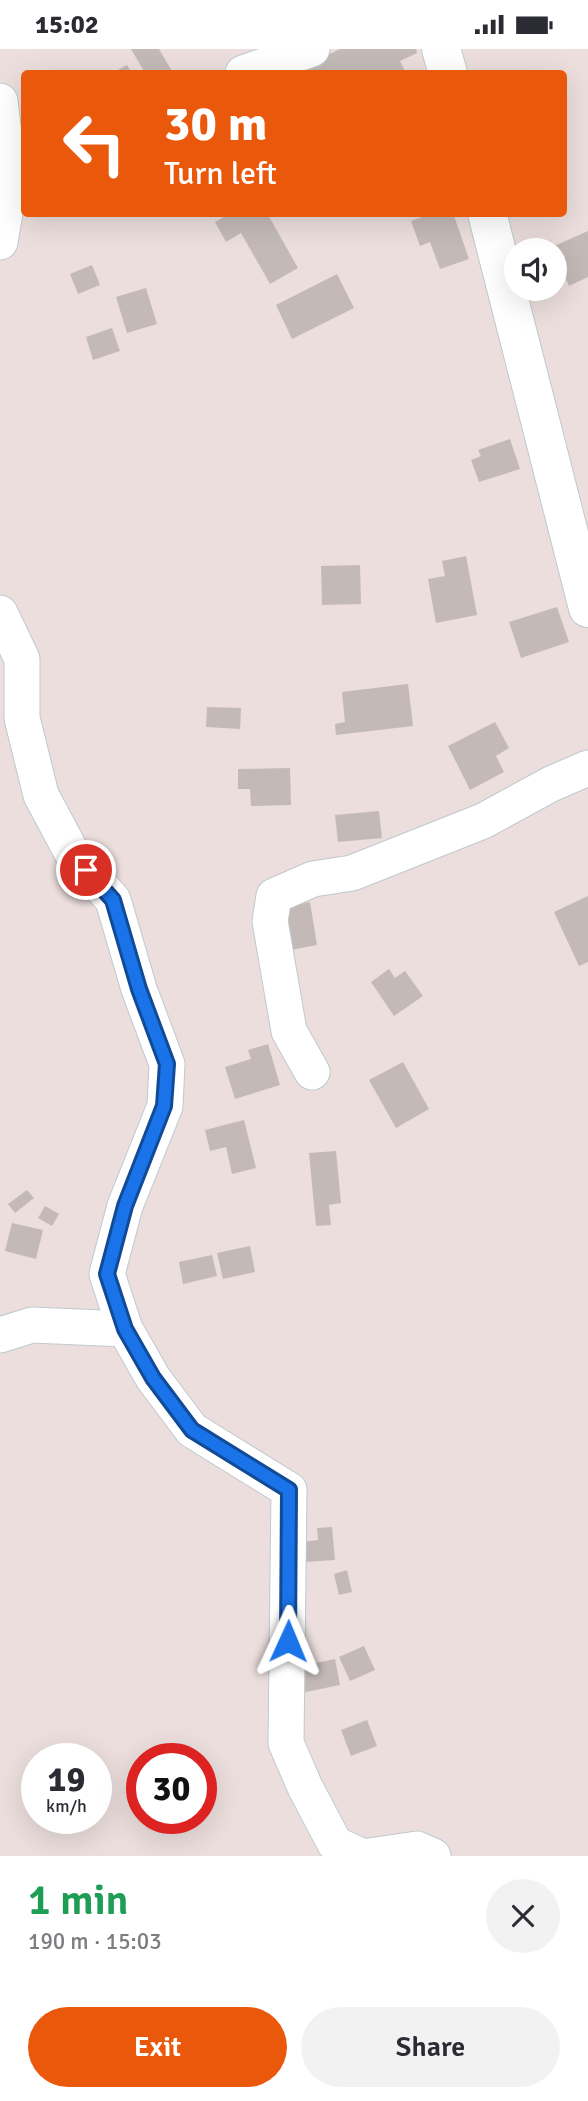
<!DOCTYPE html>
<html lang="en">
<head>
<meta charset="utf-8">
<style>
  :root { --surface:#fff; --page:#f2f2f3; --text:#2b2b33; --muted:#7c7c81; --accent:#ea580c }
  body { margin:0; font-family:Signika,sans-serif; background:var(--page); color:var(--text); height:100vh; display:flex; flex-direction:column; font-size:26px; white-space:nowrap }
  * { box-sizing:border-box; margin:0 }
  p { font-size:23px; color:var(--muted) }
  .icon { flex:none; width:38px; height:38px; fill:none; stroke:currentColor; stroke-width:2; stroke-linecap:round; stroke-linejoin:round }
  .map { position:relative; height:1807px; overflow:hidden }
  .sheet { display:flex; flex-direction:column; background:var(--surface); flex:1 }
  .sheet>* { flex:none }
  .banner { position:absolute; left:21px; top:21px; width:546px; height:147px; border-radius:7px; box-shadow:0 7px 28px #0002; background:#ea580c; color:#fff; overflow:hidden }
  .controls { position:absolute; left:504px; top:189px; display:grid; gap:14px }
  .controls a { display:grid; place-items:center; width:63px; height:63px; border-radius:50%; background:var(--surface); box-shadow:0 7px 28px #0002; font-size:35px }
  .speed { position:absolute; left:21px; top:1694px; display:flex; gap:14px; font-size:35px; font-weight:700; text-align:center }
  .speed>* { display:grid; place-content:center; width:91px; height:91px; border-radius:50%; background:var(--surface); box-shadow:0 7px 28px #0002; line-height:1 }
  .speed small { font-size:18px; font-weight:400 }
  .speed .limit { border:10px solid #d22; background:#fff; color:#111 }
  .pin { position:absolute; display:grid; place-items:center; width:60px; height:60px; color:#fff; margin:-30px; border:4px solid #fff; border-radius:50%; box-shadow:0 2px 7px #0007 }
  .me { position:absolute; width:77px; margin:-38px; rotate:1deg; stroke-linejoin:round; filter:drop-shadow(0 0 5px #0008) }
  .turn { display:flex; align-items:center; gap:24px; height:147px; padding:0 28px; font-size:32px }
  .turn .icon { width:91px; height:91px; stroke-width:2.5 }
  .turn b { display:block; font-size:49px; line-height:60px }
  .round { display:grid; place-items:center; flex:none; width:74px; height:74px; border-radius:37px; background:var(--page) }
  .summary { display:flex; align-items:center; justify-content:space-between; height:119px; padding:0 28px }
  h1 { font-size:42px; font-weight:600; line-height:52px; color:#1e9e55 }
  .action { display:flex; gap:14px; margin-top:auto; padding:14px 28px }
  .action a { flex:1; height:80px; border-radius:42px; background:var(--accent); color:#fff; font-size:28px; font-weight:600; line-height:80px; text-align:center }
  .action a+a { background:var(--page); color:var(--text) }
  .status { display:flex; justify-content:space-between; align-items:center; height:49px; padding:0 35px; background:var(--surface); direction:ltr }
  .status svg { height:19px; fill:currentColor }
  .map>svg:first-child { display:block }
  .building { fill:#c3bab7 }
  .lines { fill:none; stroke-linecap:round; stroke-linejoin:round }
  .street-casing { stroke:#c0c9cf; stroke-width:37 }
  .secondary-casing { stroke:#c0c9cf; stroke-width:40 }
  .street { stroke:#fff; stroke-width:35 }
  .secondary { stroke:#fff; stroke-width:38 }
  .route-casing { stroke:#114b97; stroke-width:18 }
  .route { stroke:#1a73e8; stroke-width:12 }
</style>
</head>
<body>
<div class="status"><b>15:02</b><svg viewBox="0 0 49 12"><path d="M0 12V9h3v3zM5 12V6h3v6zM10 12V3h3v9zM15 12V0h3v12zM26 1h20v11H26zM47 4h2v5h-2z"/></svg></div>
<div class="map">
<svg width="588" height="1807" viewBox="0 0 588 1807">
  <rect width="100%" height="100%" fill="#ebdedc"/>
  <g class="building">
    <path d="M 131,0 L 159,0 L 173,24 L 145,24 Z"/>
    <path d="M 340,0 L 416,0 L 417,4 L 400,12 L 406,24 L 307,24 L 303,18 Z"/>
    <path d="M 127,16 L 132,24 L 112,24 Z"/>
    <path d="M 231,164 L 267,164 L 298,219 L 270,235 L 241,184 L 226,193 L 215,173 Z"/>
    <path d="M 433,164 L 453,164 L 469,210 L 440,220 L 430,193 L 420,197 L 411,172 Z"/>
    <path d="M 588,182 L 588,228 L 569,237 L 552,198 Z"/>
    <path d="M 92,216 L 100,236 L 78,245 L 70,225 Z"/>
    <path d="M 337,225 L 354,259 L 292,290 L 276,256 Z"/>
    <path d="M 146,239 L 157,275 L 127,284 L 116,248 Z"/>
    <path d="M 112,279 L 120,302 L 93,311 L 86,288 Z"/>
    <path d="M 510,390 L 520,420 L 479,433 L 471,411 L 481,407 L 478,401 Z"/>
    <path d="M 466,507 L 477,566 L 436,574 L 428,530 L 445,527 L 442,512 Z"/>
    <path d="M 360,516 L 361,555 L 322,556 L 321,517 Z"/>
    <path d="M 557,558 L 569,593 L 521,609 L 509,573 Z"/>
    <path d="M 408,635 L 413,677 L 336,686 L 335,675 L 345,673 L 342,643 Z"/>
    <path d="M 207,658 L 241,659 L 240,680 L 206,678 Z"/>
    <path d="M 495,673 L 509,699 L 496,707 L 504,723 L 470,741 L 448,697 Z"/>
    <path d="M 290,719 L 291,756 L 251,757 L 250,740 L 238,740 L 238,720 Z"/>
    <path d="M 379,762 L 382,789 L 338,793 L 335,766 Z"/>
    <path d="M 588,847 L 588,913 L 579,917 L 554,863 Z"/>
    <path d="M 310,853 L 317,896 L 291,901 L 284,858 Z"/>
    <path d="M 389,920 L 395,929 L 405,922 L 423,947 L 394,967 L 371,933 Z"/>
    <path d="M 268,995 L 280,1036 L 235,1050 L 225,1018 L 251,1010 L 248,1001 Z"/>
    <path d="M 403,1013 L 429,1060 L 396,1079 L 369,1031 Z"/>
    <path d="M 244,1071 L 256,1119 L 232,1125 L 226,1098 L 210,1102 L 205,1081 Z"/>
    <path d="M 336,1102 L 341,1154 L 329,1156 L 331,1176 L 316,1177 L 309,1104 Z"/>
    <path d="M 27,1141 L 34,1149 L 15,1164 L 8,1155 Z"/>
    <path d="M 45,1157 L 59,1165 L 52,1177 L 38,1169 Z"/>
    <path d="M 12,1174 L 43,1181 L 36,1210 L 5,1202 Z"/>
    <path d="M 250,1197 L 255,1223 L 223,1230 L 217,1204 Z"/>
    <path d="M 212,1206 L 217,1227 L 183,1235 L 179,1213 Z"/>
    <path d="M 332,1478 L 335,1511 L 305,1513 L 303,1493 L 318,1491 L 317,1479 Z"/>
    <path d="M 347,1521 L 352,1543 L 339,1546 L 334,1525 Z"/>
    <path d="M 364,1597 L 375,1621 L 350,1632 L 339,1608 Z"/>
    <path d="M 335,1610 L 340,1636 L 301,1644 L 296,1618 Z"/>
    <path d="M 367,1671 L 377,1697 L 351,1707 L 341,1681 Z"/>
  </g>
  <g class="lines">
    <defs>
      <g id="street">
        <path d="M 243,24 L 312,0"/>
        <path d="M 0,52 L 10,134 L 0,193"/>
        <path d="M 0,564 L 22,610 L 22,669 L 41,746 L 73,806 L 113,851 L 139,940 L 167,1015 L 165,1057 L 125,1157 L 107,1225 L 125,1280 L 153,1329 L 192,1381 L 289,1441 L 286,1694 L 305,1738 L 335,1795 L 361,1807"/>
        <path d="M 312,1023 L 289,982 L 270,872 L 274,847 L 313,830 L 352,824 L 483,772 L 551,735 L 588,719"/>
        <path d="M 0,1286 L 32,1276 L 125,1280"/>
        <path d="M 369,1807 L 417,1800 L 433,1807"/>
      </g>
      <g id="secondary">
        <path d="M 441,0 L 448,24"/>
        <path d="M 487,164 L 588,559"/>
      </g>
    </defs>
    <use href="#street" class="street-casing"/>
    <use href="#secondary" class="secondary-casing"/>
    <use href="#street" class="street"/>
    <use href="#secondary" class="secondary"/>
  </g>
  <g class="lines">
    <defs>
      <path id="route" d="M 86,821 L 113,851 L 139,940 L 167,1015 L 164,1057 L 125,1157 L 107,1225 L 125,1280 L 153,1329 L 192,1381 L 289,1441 L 288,1592"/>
    </defs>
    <use href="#route" class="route-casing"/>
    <use href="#route" class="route"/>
  </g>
</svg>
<div class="controls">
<a><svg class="icon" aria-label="sound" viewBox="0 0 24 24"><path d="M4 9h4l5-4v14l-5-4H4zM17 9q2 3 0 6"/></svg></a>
</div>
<div class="speed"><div>19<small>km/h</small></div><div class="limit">30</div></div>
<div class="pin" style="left:86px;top:821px;background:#d93025"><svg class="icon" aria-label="arrive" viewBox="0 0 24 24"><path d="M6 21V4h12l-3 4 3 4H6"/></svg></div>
<svg class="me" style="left:288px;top:1592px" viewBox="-20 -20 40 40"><path d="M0-17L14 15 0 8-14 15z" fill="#1a73e8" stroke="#fff" stroke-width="4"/></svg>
<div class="banner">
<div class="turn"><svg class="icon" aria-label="left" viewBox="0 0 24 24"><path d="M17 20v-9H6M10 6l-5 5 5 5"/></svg><div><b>30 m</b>Turn left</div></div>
</div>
</div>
<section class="sheet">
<div class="summary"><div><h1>1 min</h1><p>190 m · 15:03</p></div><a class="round"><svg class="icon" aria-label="close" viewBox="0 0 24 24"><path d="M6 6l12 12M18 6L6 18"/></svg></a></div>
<div class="action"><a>Exit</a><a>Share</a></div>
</section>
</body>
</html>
